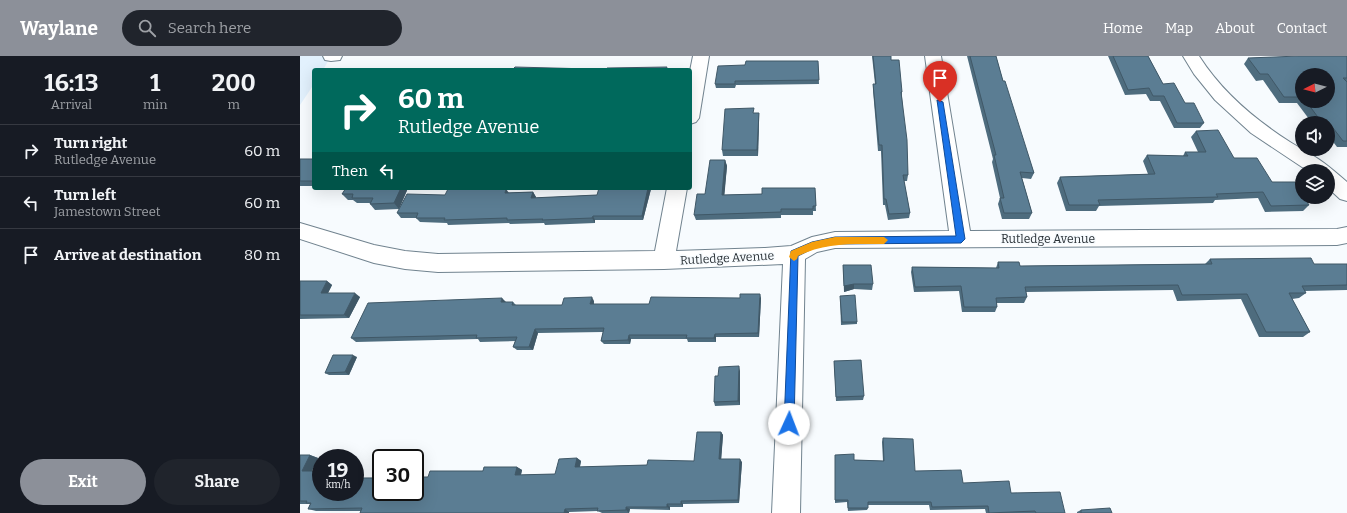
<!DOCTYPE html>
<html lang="en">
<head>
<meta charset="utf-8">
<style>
  :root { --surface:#171b24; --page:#20242c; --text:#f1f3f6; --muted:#9ea1a6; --line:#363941; --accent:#8c9099 }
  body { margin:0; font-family:Bitter,serif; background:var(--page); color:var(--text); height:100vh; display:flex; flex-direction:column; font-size:15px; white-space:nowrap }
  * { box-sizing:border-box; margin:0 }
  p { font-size:13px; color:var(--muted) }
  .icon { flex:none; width:22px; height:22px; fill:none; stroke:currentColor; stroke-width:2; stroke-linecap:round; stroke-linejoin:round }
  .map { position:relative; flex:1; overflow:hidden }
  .drawer { display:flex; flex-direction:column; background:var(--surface); width:300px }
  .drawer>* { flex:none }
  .hud { position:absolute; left:12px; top:12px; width:380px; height:122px; border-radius:4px; box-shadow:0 4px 16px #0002; background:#00695c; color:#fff; overflow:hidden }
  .needle { width:26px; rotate:264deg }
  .controls { position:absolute; left:995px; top:12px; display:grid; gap:8px }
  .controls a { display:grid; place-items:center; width:40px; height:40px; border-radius:50%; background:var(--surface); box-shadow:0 4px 16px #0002; font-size:20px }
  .speed { position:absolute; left:12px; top:393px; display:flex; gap:8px; font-size:20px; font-weight:700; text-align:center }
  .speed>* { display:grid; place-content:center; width:52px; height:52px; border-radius:50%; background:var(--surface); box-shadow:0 4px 16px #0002; line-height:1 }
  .speed small { font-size:10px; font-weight:400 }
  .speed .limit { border:2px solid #111; border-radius:6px; background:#fff; color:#111 }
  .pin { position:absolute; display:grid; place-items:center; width:34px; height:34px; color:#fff; margin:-41px -17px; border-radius:50% 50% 50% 0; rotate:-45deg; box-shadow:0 0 4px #0007 }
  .pin .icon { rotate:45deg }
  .me { position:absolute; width:44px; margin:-22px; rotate:2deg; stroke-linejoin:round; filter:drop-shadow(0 0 3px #0008) }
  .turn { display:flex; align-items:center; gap:14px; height:84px; padding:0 20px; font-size:18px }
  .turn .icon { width:52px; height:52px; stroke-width:2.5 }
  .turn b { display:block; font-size:28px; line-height:34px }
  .then { display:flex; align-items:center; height:38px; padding:0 20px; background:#0003; gap:8px; font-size:15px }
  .eta { display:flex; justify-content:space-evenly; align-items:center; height:68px; text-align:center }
  .eta b { font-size:24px; font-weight:700; line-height:28px }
  .button { display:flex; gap:8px; margin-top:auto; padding:8px 20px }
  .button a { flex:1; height:46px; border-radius:24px; background:var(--accent); color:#fff; font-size:16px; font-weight:700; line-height:46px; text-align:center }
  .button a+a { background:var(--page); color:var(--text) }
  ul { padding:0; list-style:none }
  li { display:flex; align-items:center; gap:12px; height:52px; padding:0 20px; border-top:1px solid var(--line) }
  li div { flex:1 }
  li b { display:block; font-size:15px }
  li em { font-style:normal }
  header { display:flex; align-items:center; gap:24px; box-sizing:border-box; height:56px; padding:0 20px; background:var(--accent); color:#fff }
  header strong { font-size:19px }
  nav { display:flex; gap:22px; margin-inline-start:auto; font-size:14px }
  .search { width:280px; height:36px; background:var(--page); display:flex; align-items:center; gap:10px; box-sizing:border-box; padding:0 14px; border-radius:22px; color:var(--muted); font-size:15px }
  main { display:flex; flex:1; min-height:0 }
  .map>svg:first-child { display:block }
  .built { fill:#e2f1fd }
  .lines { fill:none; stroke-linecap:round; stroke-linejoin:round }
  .minor-casing { stroke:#71838f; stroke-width:2 }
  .minor { fill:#fff; fill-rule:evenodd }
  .wall { fill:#4e6c7e; fill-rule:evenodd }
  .shaded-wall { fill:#405867 }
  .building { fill:#5b7d93; stroke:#405867 }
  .route { fill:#1a73e8; stroke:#114b97 }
  .slow { fill:#f59e0b }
  .labels { text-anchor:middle; stroke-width:3; stroke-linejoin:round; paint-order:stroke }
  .street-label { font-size:12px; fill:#2a3136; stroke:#f7fbfe }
</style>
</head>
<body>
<header>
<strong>Waylane</strong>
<div class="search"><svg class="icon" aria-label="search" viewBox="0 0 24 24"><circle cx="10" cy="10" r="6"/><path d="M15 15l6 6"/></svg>Search here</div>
<nav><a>Home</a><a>Map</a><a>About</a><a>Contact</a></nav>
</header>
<main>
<section class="drawer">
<div class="eta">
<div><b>16:13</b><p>Arrival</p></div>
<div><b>1</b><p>min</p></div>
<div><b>200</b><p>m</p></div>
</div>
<ul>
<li><svg class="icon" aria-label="right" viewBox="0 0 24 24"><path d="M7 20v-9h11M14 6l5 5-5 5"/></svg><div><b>Turn right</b><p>Rutledge Avenue</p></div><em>60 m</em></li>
<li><svg class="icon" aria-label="left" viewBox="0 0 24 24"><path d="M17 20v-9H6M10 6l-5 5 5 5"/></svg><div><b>Turn left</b><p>Jamestown Street</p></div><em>60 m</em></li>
<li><svg class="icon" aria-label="arrive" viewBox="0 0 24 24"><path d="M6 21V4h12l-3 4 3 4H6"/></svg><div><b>Arrive at destination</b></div><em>80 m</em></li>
</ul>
<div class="button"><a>Exit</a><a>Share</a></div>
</section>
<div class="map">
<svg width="1047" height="457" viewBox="0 0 1047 457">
  <rect width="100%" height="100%" fill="#f7fbfe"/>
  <path class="built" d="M 0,0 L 31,0 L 23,14 L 14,14 L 14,28 L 0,49 Z"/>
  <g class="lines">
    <defs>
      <g id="minor">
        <path d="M 23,0 L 42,0 L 40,4 L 31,5 L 25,4 Z"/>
        <path d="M 393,0 L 409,0 L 399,62 L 396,66 L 390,68 L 390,15 Z"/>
        <path d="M 625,0 L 641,0 L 670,175 L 1037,173 L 1047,171 L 1047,187 L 1037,189 L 535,192 L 517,196 L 505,203 L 500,457 L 472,457 L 483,208 L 364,213 L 138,216 L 105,213 L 74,207 L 0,183 L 0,167 L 74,189 L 105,195 L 138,198 L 355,195 L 367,132 L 387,132 L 376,195 L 465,192 L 491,190 L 512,181 L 535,176 L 649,175 Z"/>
        <path d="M 883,0 L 899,0 C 922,36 954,63 990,86 C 1001,93 1013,99 1024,107 C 1032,113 1039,119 1047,126 L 1047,145 L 1040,143 L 1028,132 L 1028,115 L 1008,115 L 951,77 L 915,44 L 894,18 Z"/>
      </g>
    </defs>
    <use href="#minor" class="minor-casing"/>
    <use href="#minor" class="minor"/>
  </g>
  <g class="wall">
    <path d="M 572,0 L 591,0 L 591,4 L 602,36 L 602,41 L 608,119 L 607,125 L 604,125 L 610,157 L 609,162 L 588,164 L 585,149 L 583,149 L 581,95 L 578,95 L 573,34 L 573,28 L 575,28 Z"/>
    <path d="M 667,0 L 696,0 L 703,25 L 734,117 L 731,123 L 722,122 L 732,157 L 729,163 L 702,163 L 698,148 L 700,142 L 692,106 L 693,103 Z"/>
    <path d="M 808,0 L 848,0 L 863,28 L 885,47 L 904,67 L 900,72 L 874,72 L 860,45 L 850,45 L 846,38 L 825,39 Z"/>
    <path d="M 1047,0 L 1047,91 L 1037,91 L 1028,79 L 1028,67 L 1012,67 L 997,47 L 979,47 L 963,24 L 956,25 L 944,8 L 948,2 ZM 1002,19 L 1028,45 L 1002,45 Z"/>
    <path d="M 518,5 L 519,28 L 436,29 L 435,32 L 416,32 L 415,28 L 445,9 Z"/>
    <path d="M 459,57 L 459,64 L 458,100 L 423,100 L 422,94 Z"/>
    <path d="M 896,75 L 934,102 L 1009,149 L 1003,155 L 965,156 L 958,142 L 915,144 L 913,147 L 799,150 L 796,155 L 766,155 L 757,127 L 760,121 L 848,118 L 843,105 L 847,99 L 883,100 L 885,96 L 898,96 L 891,81 Z"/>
    <rect x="0" y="103" width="14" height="27"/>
    <path d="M 425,104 L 427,110 L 424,139 L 462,138 L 515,132 L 516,155 L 513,155 L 513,159 L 481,159 L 481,162 L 396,164 L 394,159 L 405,138 Z"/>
    <path d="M 23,132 L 108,132 L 99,153 L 75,154 L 70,148 L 70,147 L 57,147 L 53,144 L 48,144 L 42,138 L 45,134 L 25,134 Z"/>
    <path d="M 324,132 L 350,132 L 351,133 L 343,164 L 295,164 L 295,167 L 245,169 L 244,167 L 210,168 L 209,167 L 148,169 L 147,167 L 120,166 L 116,162 L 101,162 L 97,157 L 145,139 L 233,136 L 236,141 L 235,142 L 297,139 Z"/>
    <path d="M 910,203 L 1014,208 L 1047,208 L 1047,234 L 1005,235 L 1006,237 L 999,242 L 992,243 L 1010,276 L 1003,281 L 959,281 L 941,243 L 877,245 L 873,234 L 726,236 L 727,241 L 724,247 L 697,247 L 697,251 L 695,256 L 662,256 L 659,235 L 614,236 L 611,216 L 612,211 L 696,212 L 698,206 L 720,210 L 905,208 Z"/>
    <path d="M 543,209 L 573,228 L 572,234 L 554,233 L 544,236 Z"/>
    <path d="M 0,225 L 27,225 L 32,229 L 28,237 L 60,241 L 49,262 L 0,263 Z"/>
    <path d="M 461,242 L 459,281 L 416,281 L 416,286 L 388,286 L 387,283 L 331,283 L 330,288 L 304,288 L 301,285 L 303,276 L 238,277 L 233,294 L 217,294 L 213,291 L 215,285 L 180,286 L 178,283 L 56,286 L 51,282 L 206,246 L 213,246 L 216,249 L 262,249 L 294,245 L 294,248 L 349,248 Z"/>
    <path d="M 540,242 L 557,266 L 557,268 L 541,269 Z"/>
    <path d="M 57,301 L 49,319 L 29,319 L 25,317 Z"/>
    <path d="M 534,305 L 564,340 L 563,344 L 536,345 Z"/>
    <path d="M 440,315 L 440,349 L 415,350 L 414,346 L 418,320 Z"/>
    <path d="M 421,376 L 423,379 L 421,403 L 442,406 L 439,447 L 383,448 L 383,451 L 370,451 L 370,454 L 330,453 L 329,457 L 302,457 L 298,455 L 269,456 L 269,457 L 60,457 L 61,455 L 16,455 L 8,453 L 10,448 L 0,448 L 0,399 L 10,399 L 18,402 L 12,415 L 55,414 L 61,417 L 59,422 L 128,421 L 217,411 L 222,414 L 221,419 L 255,418 L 277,402 L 281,405 L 280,411 L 347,409 L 394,405 Z"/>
    <path d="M 583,382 L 615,415 L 663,427 L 711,437 L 765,457 L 686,457 L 685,453 L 630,454 L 629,449 L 568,449 L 568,452 L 567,454 L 548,455 L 547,446 L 535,447 L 535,399 L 554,404 L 583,405 L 582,386 Z"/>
    <path d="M 781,454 L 812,457 L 777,457 L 777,456 Z"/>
  </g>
  <g class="shaded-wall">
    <path d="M 459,57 L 459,64 L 458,100 L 457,94 Z"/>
    <path d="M 425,104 L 427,110 L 424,144 L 422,139 Z"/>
    <path d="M 101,132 L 108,132 L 99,153 L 94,147 Z"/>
    <path d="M 348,132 L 350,132 L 351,133 L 343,164 L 342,160 Z"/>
    <path d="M 206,133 L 209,137 L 205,137 Z"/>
    <path d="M 233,136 L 236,141 L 234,147 L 231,142 Z"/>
    <path d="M 293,160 L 295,164 L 295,167 L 292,162 Z"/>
    <path d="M 27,225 L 32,229 L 26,241 L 21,237 Z"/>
    <path d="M 554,228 L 554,233 L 544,236 L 544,230 Z"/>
    <path d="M 55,237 L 60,241 L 49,262 L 44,259 Z"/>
    <path d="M 460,238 L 461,242 L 459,281 L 458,277 Z"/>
    <path d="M 292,241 L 294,245 L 293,252 L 290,248 Z"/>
    <path d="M 202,242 L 206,246 L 201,246 Z"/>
    <path d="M 235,273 L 238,277 L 233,294 L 229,291 Z"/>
    <path d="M 415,278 L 416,281 L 416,286 L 414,282 Z"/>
    <path d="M 329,279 L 331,283 L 330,288 L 328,284 Z"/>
    <path d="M 53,299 L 57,301 L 49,319 L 45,316 Z"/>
    <path d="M 439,310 L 440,315 L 440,349 L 438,345 Z"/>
    <path d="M 421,376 L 423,379 L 421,406 L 419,403 Z"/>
    <path d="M 10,399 L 18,402 L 10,418 L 2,415 Z"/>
    <path d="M 277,402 L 281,405 L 279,414 L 275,411 Z"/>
    <path d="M 440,403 L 442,406 L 439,447 L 438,444 Z"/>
    <path d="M 217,411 L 222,414 L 220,422 L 215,419 Z"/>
    <path d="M 55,414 L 61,417 L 58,425 L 55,424 Z"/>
    <path d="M 381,445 L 383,448 L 383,451 L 381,448 Z"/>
    <path d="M 367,448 L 370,451 L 370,454 L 367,451 Z"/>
    <path d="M 326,451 L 330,453 L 329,457 L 326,454 Z"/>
    <path d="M 265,453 L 269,456 L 269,457 L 264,457 Z"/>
  </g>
  <g class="building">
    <path d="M 573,0 L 591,0 L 591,4 L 599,4 L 602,36 L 601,36 L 607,84 L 608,119 L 603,119 L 610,157 L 589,158 L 586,143 L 584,143 L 582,89 L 579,89 L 573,28 L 576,28 Z"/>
    <path d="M 670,0 L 696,0 L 703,25 L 705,25 L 734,117 L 720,116 L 732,157 L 704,157 L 700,142 L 704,142 L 694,99 L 696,99 Z"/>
    <path d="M 813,0 L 848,0 L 863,28 L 874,27 L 885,47 L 894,47 L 904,67 L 877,67 L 864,40 L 853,40 L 849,32 L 828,34 Z"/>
    <path d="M 999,0 L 1047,0 L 1047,22 L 1043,22 L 1047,26 L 1047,85 L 1043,85 L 1027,64 L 1020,64 L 1006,45 L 1028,45 L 1028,19 L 1002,19 L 1002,41 L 984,41 L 968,18 L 960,18 L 948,2 Z"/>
    <path d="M 446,5 L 518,5 L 519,24 L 435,25 L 435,28 L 415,28 L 418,10 L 445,9 Z"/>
    <path d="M 215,11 L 290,13 L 290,14 L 212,14 Z"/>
    <path d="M 367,11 L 366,14 L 306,14 L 307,12 Z"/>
    <path d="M 454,52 L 453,57 L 459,57 L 457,94 L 422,94 L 425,53 Z"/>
    <path d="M 918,74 L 934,102 L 957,102 L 972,126 L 995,126 L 1002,138 L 1002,141 L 1004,141 L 1009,149 L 971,150 L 963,136 L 916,138 L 918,141 L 798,144 L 800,149 L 769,149 L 760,121 L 855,118 L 847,99 L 888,100 L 885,96 L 906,96 L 896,75 Z"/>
    <rect x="0" y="103" width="14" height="22"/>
    <path d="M 410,104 L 425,104 L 422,139 L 462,138 L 462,132 L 515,132 L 516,150 L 513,150 L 513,153 L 481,153 L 481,156 L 394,159 L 397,138 L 405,138 Z"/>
    <path d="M 46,132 L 101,132 L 94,147 L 70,148 L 73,142 L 52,142 L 53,138 L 42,138 Z"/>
    <path d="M 299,132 L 348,132 L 342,160 L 293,160 L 292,162 L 242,164 L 243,163 L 207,164 L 207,162 L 144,164 L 145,162 L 116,162 L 118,157 L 97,157 L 107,138 L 145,139 L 148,133 L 206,133 L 205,137 L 233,136 L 231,142 L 297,139 Z"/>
    <path d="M 1011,202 L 1014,208 L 1047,208 L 1047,229 L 1002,230 L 1006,237 L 989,237 L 1010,276 L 966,276 L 947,238 L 882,239 L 878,229 L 725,231 L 727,241 L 696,242 L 697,251 L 664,251 L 661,230 L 615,231 L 612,211 L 699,212 L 698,206 L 719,206 L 720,210 L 912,208 L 910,203 Z"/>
    <path d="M 543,209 L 571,209 L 573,228 L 554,228 L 544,230 Z"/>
    <path d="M 0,225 L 27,225 L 21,237 L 55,237 L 44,259 L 0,259 Z"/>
    <path d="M 440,238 L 460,238 L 458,277 L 415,278 L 414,282 L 386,282 L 387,279 L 329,279 L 328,284 L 301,285 L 304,272 L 235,273 L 229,291 L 213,291 L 217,281 L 176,282 L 177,279 L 51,282 L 68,247 L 202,242 L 201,246 L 213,246 L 212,249 L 262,249 L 264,242 L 292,241 L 290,248 L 349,248 L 351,241 L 440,242 Z"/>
    <path d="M 555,239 L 557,266 L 542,266 L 540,240 Z"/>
    <path d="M 33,299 L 53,299 L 45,316 L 25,317 Z"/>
    <path d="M 561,304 L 564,340 L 536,341 L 534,305 Z"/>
    <path d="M 439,310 L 438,345 L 414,346 L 415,320 L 418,320 L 419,311 Z"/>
    <path d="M 397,376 L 421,376 L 419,403 L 440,403 L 438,444 L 381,445 L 381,448 L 367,448 L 367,451 L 326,451 L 326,454 L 297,455 L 298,452 L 265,453 L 264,457 L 60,457 L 62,452 L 8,453 L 11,447 L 6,447 L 7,445 L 0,445 L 0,399 L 10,399 L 2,415 L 21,415 L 21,436 L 55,436 L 55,422 L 81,422 L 81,436 L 115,436 L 115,421 L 128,421 L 130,415 L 183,415 L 184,411 L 217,411 L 215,419 L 255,418 L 259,403 L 277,402 L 275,411 L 347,409 L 348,404 L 394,405 Z"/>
    <path d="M 583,382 L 613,383 L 615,415 L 661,414 L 663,427 L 709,425 L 711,437 L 760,436 L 765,457 L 736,457 L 735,455 L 689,457 L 688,450 L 632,451 L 631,446 L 568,446 L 568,452 L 548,452 L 548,444 L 535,444 L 535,399 L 554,398 L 554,404 L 584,405 Z"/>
    <path d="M 810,452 L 812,457 L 781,457 L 781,454 Z"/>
  </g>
  <path class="route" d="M 637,44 L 643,46 L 665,183 L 661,187 L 535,188 L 514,192 L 498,200 L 494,368 L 493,371 L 489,373 L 485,371 L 484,368 L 491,195 L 512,186 L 535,181 L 656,180 Z"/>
  <path class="slow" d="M 535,181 L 584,181 L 588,184 L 584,188 C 554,188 526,186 498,200 L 497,203 L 494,205 L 489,201 L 491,195 L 512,186 Z"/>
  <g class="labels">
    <g class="street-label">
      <text x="748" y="187">Rutledge Avenue</text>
      <text transform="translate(427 202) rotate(-3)" y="4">Rutledge Avenue</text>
    </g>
  </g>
</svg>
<div class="controls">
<a><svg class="needle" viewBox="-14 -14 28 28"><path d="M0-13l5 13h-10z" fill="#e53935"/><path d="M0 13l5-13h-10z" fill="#9ea1a6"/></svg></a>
<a><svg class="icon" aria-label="sound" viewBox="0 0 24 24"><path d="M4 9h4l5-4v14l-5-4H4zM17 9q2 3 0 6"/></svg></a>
<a><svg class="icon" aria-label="layers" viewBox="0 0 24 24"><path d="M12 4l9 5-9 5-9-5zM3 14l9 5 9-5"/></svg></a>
</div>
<div class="speed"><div>19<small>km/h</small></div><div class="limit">30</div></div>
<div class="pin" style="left:640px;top:46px;background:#d93025"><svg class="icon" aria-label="arrive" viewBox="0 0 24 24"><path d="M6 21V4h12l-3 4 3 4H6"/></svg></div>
<svg class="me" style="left:489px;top:368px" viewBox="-20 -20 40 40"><circle r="19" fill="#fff"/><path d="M0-13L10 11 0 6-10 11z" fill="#1a73e8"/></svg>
<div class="hud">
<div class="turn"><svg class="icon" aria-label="right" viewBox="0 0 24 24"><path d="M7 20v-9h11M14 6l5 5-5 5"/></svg><div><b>60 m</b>Rutledge Avenue</div></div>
<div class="then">Then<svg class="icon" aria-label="left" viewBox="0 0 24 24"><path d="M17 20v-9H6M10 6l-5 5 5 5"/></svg></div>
</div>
</div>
</main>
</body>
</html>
